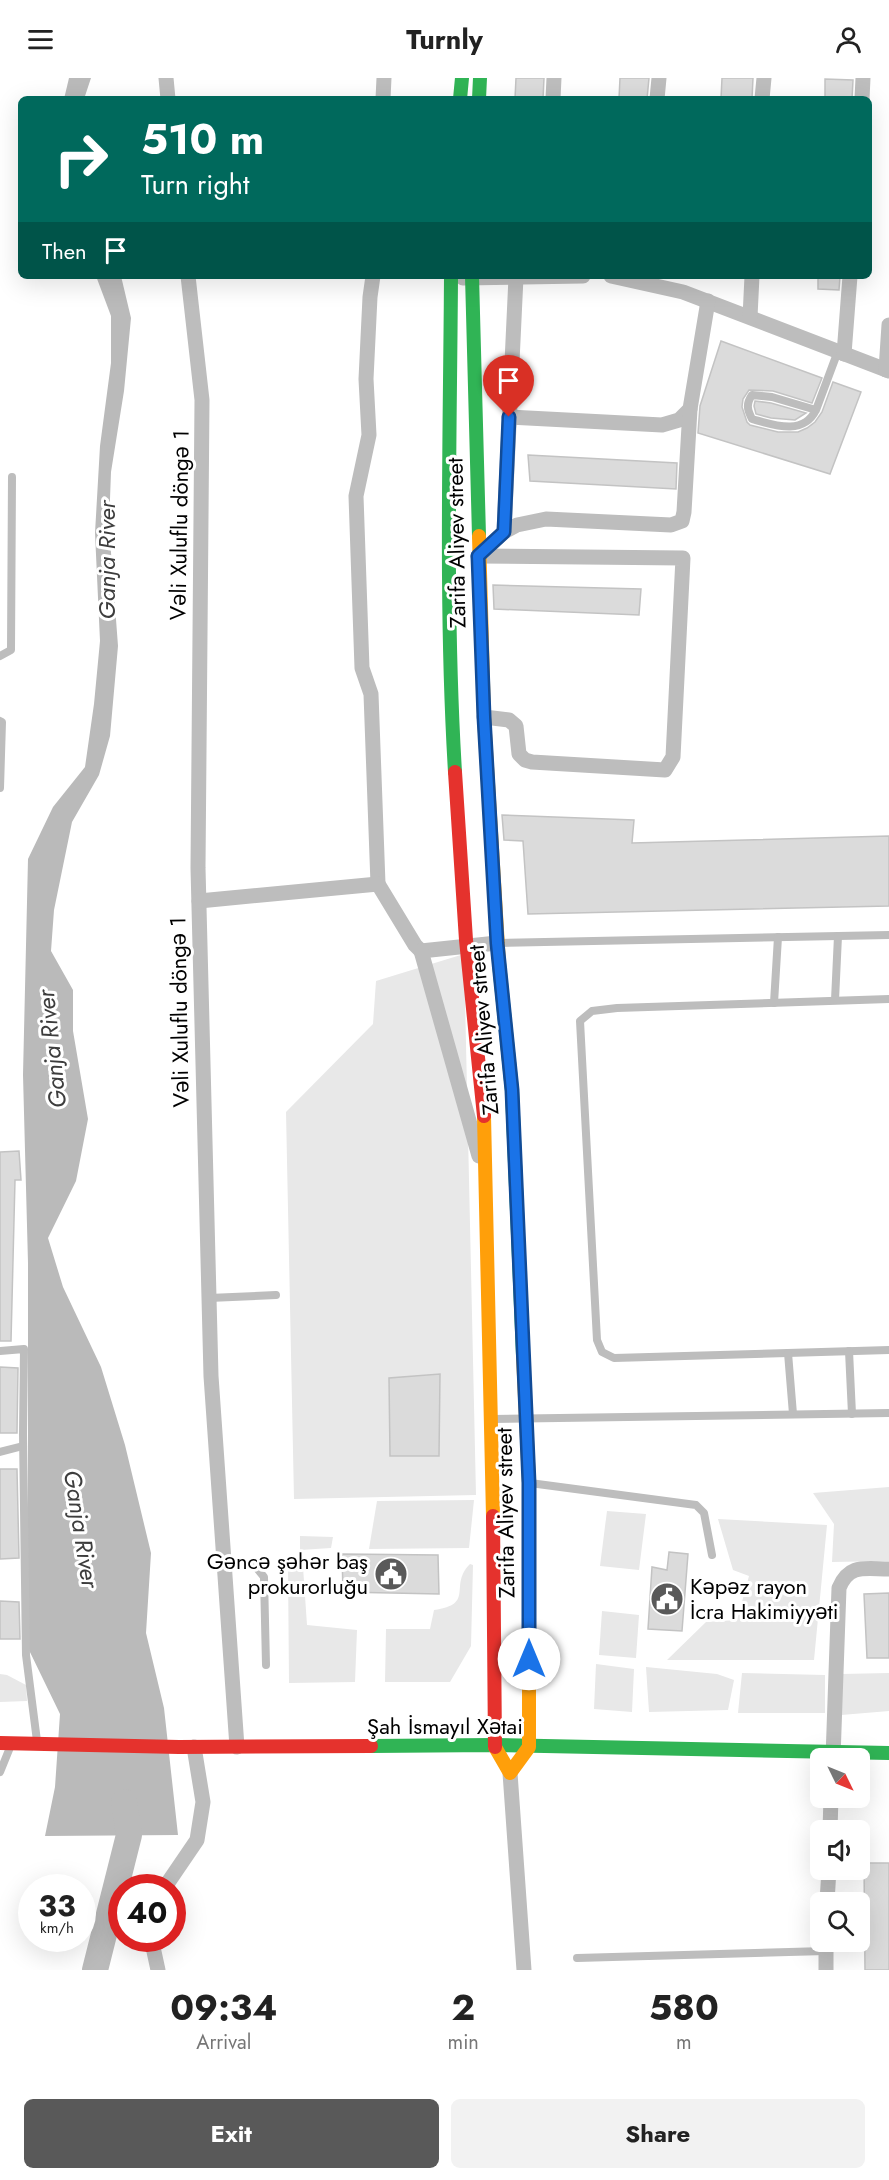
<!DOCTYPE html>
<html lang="en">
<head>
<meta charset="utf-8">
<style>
  :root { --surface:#fff; --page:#f2f2f2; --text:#222; --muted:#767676; --accent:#595959 }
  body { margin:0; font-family:Jost,sans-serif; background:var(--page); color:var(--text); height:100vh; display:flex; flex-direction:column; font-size:22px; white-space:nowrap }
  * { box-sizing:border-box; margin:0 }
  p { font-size:20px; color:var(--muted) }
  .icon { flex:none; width:33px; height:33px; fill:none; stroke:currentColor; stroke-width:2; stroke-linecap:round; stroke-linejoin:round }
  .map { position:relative; height:1892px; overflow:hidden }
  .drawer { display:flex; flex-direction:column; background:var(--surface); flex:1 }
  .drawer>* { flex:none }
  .top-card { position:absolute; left:18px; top:18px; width:854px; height:183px; border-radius:9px; box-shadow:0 6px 24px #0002; background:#00695c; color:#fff; overflow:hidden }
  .needle { width:39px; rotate:133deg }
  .tools { position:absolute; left:810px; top:1670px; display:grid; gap:12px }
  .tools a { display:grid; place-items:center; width:60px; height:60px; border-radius:9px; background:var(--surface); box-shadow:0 6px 24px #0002; font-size:30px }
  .speed { position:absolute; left:18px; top:1796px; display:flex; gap:12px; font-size:30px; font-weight:700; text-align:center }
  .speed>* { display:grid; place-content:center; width:78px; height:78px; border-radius:50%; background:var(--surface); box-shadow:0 6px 24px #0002; line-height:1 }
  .speed small { font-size:15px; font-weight:400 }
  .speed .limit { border:9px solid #d22; background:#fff; color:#111 }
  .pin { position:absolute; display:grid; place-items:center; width:51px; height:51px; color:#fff; margin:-62px -26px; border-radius:50% 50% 50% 0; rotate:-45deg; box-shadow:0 0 6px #0007 }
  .pin .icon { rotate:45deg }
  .me { position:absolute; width:66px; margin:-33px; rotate:0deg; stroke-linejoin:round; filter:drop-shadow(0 0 4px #0008) }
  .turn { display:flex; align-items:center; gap:21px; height:126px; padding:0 24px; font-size:27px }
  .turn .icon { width:78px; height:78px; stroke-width:2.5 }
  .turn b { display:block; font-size:42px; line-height:51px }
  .then { display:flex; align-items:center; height:57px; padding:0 24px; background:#0003; gap:12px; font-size:22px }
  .eta { display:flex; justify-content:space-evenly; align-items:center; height:102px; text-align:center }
  .eta b { font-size:36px; font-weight:700; line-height:42px }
  .cta { display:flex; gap:12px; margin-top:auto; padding:12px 24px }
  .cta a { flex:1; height:69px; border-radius:9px; background:var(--accent); color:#fff; font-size:24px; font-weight:700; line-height:69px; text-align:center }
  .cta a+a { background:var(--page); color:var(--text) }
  header { display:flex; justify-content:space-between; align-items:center; height:78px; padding:0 24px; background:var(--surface); font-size:27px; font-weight:700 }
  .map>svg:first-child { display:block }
  .green { fill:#e8e8e8 }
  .water { fill:#bababa }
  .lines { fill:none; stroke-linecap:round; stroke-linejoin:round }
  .river { stroke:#bababa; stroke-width:26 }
  .building { fill:#dbdbdb; stroke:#c3c3c3; stroke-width:1.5 }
  .lane { stroke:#bdbdbd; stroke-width:8 }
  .street { stroke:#bdbdbd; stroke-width:15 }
  .fast { stroke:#30b455; stroke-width:14 }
  .slow { stroke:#ff9f0a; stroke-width:14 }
  .jam { stroke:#e5322d; stroke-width:14 }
  .route-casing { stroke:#114b97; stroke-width:15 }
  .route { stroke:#1a73e8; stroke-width:10 }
  .labels { text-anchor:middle; stroke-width:6; stroke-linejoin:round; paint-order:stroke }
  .street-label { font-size:22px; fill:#000; stroke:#fff }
  .poi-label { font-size:22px; fill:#000; stroke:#fff; text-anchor:end }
  .water-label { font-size:24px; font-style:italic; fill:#3d3d3d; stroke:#fff }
</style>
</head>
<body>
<header><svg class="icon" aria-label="menu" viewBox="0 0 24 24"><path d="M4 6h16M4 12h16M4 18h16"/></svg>Turnly<svg class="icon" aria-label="person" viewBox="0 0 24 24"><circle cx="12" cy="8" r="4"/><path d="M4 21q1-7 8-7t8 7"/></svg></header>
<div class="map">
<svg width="889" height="1892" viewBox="0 0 889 1892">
  <rect width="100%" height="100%" fill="#fff"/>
  <g class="green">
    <path d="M 464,876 L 476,1417 L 294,1421 L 286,1034 L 373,946 L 376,903 Z"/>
    <path d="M 889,1409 L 889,1483 L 832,1484 L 834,1446 L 813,1415 Z"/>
    <path d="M 474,1422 L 469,1470 L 369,1471 L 377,1423 Z"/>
    <path d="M 607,1433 L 646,1436 L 639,1492 L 600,1488 Z"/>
    <path d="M 718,1441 L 827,1447 L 814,1582 L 667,1582 L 706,1544 L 737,1542 L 749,1498 L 733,1492 Z"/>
    <path d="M 300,1458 L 333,1459 L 331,1470 L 300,1472 Z"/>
    <path d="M 470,1486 L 473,1487 L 471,1568 L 450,1604 L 385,1604 L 386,1551 L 430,1551 L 434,1532 C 476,1526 448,1508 470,1486 Z"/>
    <path d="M 288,1489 L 303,1489 L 307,1547 L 357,1552 L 355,1604 L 289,1605 Z"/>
    <path d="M 602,1533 L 639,1537 L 636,1580 L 599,1577 Z"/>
    <path d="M 596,1586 L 634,1591 L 632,1634 L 594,1631 Z"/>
    <path d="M 646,1589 L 717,1596 L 734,1602 L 728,1632 L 649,1634 Z"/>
    <path d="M 742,1595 L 825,1597 L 825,1635 L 738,1635 Z"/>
    <path d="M 889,1595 L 889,1633 L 841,1637 L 841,1596 Z"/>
    <path d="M 0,1596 L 7,1597 L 26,1607 L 27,1623 L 0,1624 Z"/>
  </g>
  <g class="water">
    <path d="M 69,0 L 91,0 L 84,21 L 64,21 Z"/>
    <path d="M 96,198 L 121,198 L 131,240 L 124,313 L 111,394 L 109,448 L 118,568 L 110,658 L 99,697 L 72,744 L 54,832 L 51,873 L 73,912 L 73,953 L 88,1041 L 76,1103 L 48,1160 L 63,1209 L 101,1289 L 125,1367 L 151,1475 L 146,1555 L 164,1630 L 178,1757 L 45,1758 L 55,1709 L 60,1636 L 28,1570 L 28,1185 L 23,997 L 28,781 L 53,729 L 85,689 L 94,626 L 100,563 L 95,455 L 100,368 L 111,285 L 111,238 Z"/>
  </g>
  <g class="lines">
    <path class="river" d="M 95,1892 L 129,1757 L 124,1724"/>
  </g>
  <g class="building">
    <path d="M 516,0 L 544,0 L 543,21 L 515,21 Z"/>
    <path d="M 620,0 L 649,0 L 647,21 L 619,21 Z"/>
    <path d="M 722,0 L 753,0 L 752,21 L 721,21 Z"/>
    <path d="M 825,1 L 853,2 L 852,21 L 825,21 Z"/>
    <path d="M 818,198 L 840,198 L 839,212 L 818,211 Z"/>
    <path d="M 721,263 L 822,300 L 812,325 L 773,313 L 749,312 L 743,321 L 742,329 L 747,344 L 750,347 L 778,354 L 798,354 L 807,350 L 815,344 L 822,334 L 833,304 L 861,314 L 830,396 L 698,355 L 700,328 Z"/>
    <path d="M 755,323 L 771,325 L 806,335 L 795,342 L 771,340 L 756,336 L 754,328 Z"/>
    <path d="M 528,377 L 677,385 L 676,411 L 530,403 Z"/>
    <path d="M 493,507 L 641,511 L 639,537 L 494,531 Z"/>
    <path d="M 502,737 L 634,742 L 632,765 L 889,758 L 889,828 L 528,836 L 523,763 L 504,762 Z"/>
    <path d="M 19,1073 L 21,1102 L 15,1102 L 11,1263 L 0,1263 L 0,1074 Z"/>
    <path d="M 0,1289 L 18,1290 L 17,1355 L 0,1355 Z"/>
    <path d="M 440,1296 L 439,1378 L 390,1378 L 389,1300 Z"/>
    <path d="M 0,1391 L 17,1391 L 19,1480 L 0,1481 Z"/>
    <path d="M 669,1474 L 688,1476 L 682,1553 L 648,1551 L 652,1489 L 667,1492 Z"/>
    <path d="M 342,1476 L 438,1477 L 439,1516 L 343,1514 Z"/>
    <path d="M 889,1515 L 889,1580 L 867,1580 L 864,1516 Z"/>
    <path d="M 0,1523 L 19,1524 L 20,1561 L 0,1561 Z"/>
    <path d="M 864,1785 L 889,1785 L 889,1892 L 865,1892 Z"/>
  </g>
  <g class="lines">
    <g class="lane">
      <path d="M 816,332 L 772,319 L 752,317 C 746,326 747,331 752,341 C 774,347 803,358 816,332 L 838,273"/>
      <path d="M 0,578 L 11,572 L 12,399"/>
      <path d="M 0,643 L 2,644 L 0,710"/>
      <path d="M 498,865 L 889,857"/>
      <path d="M 889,921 L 617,930 L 592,933 L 580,943 L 597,1262 L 602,1274 L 614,1280 L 889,1272"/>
      <path d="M 835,922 L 838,858"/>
      <path d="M 774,925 L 778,859"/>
      <path d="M 209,1220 L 276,1217"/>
      <path d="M 0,1273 L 24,1271 L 23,1356 L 26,1577 L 37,1663"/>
      <path d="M 849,1273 L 852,1336"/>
      <path d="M 788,1275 L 793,1336"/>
      <path d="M 492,1341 L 889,1335"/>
      <path d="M 0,1374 L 23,1368"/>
      <path d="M 530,1405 L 696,1427 L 704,1435 L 712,1477"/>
      <path d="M 224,1482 L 256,1489 L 264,1499 L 266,1587"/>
      <path d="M 0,1694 L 11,1667"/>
      <path d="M 577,1880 L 825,1873"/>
    </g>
    <g class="street">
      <path d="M 166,0 L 168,21"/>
      <path d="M 383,21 L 384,0"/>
      <path d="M 553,21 L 554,0"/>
      <path d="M 657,21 L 659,0"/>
      <path d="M 762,21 L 764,0"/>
      <path d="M 862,21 L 863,0"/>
      <path d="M 188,198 L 202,322 L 198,790 L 211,1298 L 237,1669"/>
      <path d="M 373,198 L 370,219 L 366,301 L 369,357 L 356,418 L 362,590 L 371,616 L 378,806"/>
      <path d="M 611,198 L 683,214 L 889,293"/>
      <path d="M 463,200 L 583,198"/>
      <path d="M 750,239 L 752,198"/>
      <path d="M 844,276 L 850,198"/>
      <path d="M 886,292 L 889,247"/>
      <path d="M 509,339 L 662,347 L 679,342 L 690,331 L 708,223"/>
      <path d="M 504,454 L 516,199"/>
      <path d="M 478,478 L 683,480 L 673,679 L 665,692 L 532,684 L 525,682 L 519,676 L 516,648 L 509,642 L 484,639"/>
      <path d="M 478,478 L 504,454 L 517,447 L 546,441 L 671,447 L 682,443 L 684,434 L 690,331"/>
      <path d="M 199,823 L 378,806 L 415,867 L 421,873 L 497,865"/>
      <path d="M 421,873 L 479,1078"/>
      <path d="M 833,1680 L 839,1510 C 849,1485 866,1491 889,1491"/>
      <path d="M 510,1695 L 524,1892"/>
      <path d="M 830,1752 L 831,1719"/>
      <path d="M 165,1809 L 197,1762 L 203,1724 L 194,1669"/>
      <path d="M 827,1824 L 829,1791"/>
      <path d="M 155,1860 L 153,1869 L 158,1892"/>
      <path d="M 826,1892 L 826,1863"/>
    </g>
    <g class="fast">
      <path d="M 460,21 L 462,0"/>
      <path d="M 479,21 L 480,0"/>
      <path d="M 451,198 C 450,363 445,529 455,694"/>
      <path d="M 472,198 L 479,458"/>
      <path d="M 499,885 L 512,1013 L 523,1277"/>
      <path d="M 371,1668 L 494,1667 L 889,1675"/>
    </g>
    <g class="slow">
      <path d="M 479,458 L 484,639 L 499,885"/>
      <path d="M 484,1038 L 493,1438"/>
      <path d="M 495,1669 L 510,1695 L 529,1669 L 529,1405 L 523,1277"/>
    </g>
    <g class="jam">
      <path d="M 455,694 L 466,862 L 484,1038"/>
      <path d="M 493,1438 L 495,1669"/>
      <path d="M 0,1665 L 179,1669 L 371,1668"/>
    </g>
  </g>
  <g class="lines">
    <defs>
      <path id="route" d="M 509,339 L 504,454 L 478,478 L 484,639 L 497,865 L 512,1012 L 529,1405 L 529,1581"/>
    </defs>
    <use href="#route" class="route-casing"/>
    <use href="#route" class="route"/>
  </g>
  <defs>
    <symbol id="civic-disc" viewBox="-11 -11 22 22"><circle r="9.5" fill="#595959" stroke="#fff"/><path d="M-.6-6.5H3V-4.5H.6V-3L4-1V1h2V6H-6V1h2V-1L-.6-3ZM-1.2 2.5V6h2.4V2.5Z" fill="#fff"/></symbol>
  </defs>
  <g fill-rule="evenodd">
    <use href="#civic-disc" x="372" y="1477" width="38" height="38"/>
    <use href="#civic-disc" x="648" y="1502" width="38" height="38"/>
  </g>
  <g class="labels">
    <g class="street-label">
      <text transform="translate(179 447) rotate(-89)" y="8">Vəli Xuluflu döngə 1</text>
      <text transform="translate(456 465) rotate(-91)" y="8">Zarifa Aliyev street</text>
      <text transform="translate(179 934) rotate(-91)" y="8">Vəli Xuluflu döngə 1</text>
      <text transform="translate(483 952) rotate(-95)" y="8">Zarifa Aliyev street</text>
      <text transform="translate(505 1435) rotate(-91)" y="8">Zarifa Aliyev street</text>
      <text x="445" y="1656">Şah İsmayıl Xətai</text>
    </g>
    <g class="poi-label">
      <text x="368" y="1491">Gəncə şəhər baş<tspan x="368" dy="25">prokurorluğu</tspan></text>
      <text x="690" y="1516" text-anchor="start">Kəpəz rayon<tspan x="690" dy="25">İcra Hakimiyyəti</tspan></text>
    </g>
    <g class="water-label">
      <text transform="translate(107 482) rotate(-90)" y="8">Ganja River</text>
      <text transform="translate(52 971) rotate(-96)" y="8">Ganja River</text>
      <text transform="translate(81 1451) rotate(81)" y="8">Ganja River</text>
    </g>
  </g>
</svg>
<div class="tools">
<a><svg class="needle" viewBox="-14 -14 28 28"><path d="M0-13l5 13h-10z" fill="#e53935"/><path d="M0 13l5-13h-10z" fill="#767676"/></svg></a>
<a><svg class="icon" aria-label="sound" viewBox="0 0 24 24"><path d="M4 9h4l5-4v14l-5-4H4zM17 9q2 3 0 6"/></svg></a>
<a><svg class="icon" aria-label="search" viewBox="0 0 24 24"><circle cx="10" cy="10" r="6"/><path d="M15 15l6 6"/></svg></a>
</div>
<div class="speed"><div>33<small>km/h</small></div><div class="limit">40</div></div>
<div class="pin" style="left:509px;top:339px;background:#d93025"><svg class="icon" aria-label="arrive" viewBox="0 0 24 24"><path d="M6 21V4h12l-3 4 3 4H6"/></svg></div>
<svg class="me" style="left:529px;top:1581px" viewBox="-20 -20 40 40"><circle r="19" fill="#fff"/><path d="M0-13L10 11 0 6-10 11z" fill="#1a73e8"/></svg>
<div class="top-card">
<div class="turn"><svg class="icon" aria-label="right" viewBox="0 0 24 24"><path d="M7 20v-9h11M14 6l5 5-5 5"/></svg><div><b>510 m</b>Turn right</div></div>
<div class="then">Then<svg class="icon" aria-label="arrive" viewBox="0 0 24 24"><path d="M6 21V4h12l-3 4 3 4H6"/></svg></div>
</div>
</div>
<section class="drawer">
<div class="eta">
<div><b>09:34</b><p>Arrival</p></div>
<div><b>2</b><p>min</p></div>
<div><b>580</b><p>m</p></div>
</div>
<div class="cta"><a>Exit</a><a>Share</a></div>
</section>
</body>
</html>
